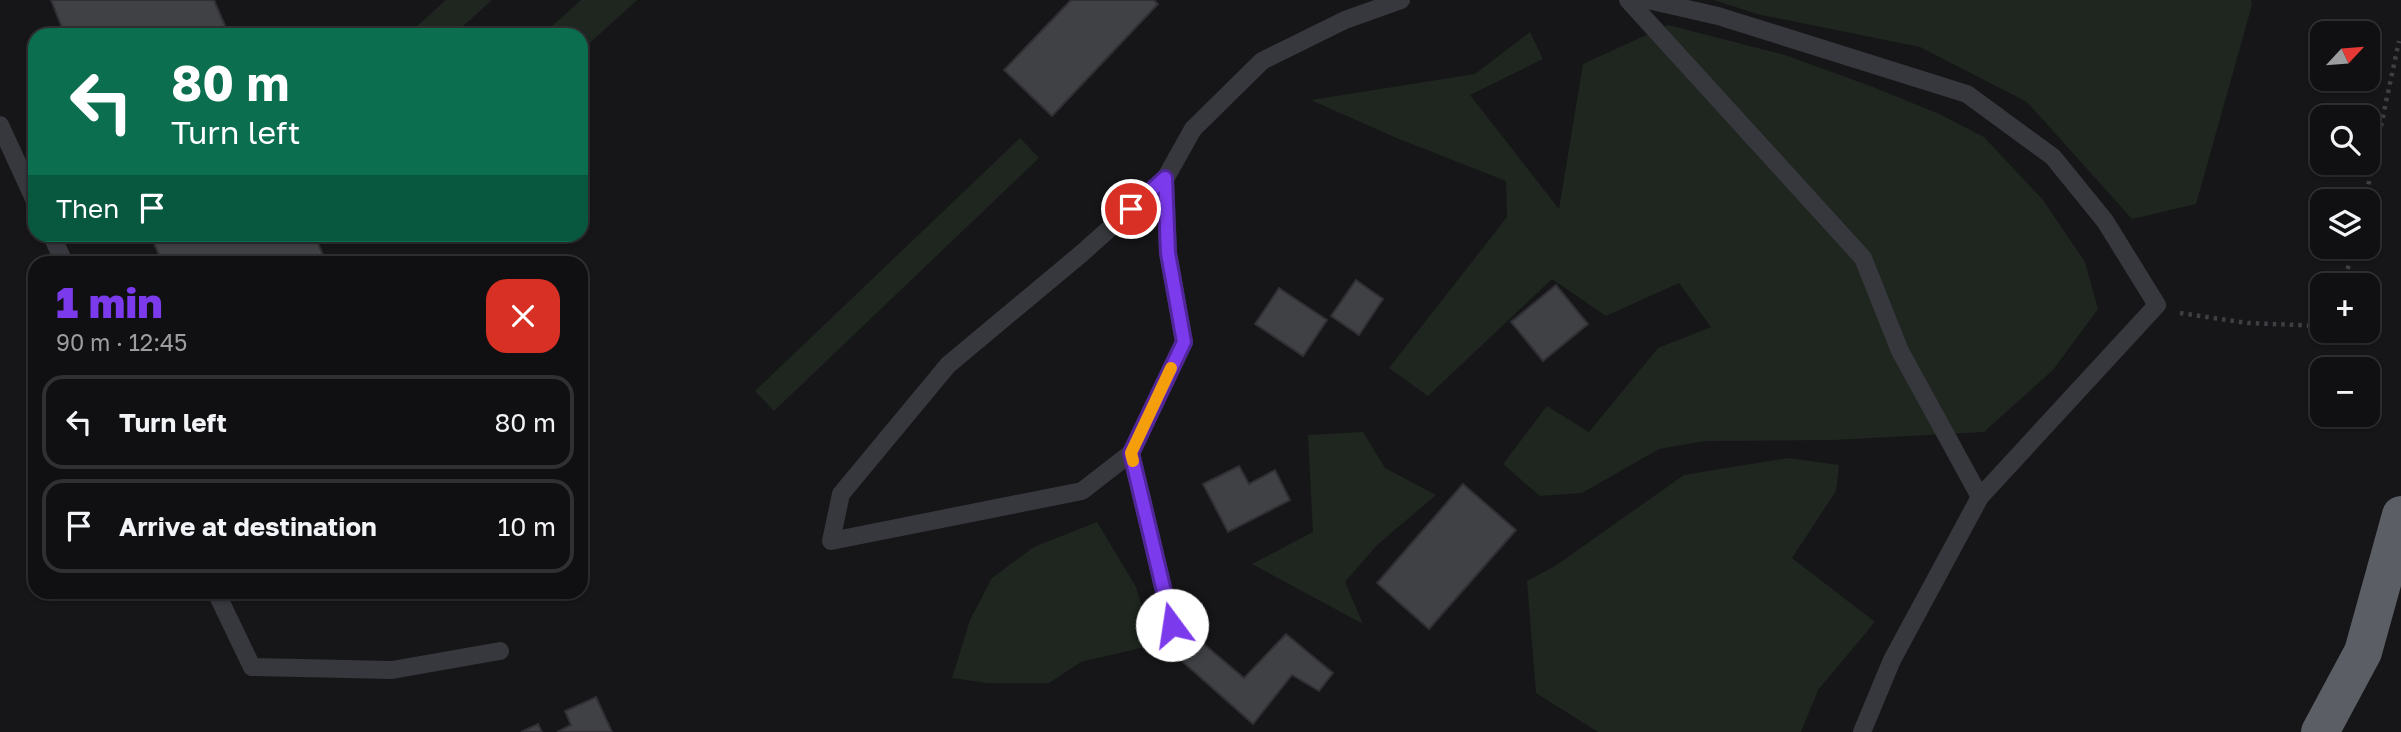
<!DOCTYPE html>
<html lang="en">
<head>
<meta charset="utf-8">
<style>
  :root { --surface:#101012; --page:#1e1e20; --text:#f1f3f6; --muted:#9c9d9f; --line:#303032; --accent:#7c3aed }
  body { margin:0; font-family:"Golos Text",sans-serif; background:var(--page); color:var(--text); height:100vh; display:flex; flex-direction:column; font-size:26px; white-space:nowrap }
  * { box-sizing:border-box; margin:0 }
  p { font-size:23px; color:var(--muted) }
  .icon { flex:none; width:38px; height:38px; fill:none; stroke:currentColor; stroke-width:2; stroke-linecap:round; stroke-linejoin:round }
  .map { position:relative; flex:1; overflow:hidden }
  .side { position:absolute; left:28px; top:256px; width:560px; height:343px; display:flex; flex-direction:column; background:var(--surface); border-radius:21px; box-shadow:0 2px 5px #0004,0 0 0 2px var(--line) }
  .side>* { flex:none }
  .banner { position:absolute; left:28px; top:28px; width:560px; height:214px; border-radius:21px; box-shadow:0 2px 5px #0004,0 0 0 2px var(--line); background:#0b6e4f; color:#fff; overflow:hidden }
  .needle { width:46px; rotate:64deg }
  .controls { position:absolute; left:2310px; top:21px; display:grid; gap:14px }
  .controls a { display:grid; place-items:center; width:70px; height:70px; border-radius:14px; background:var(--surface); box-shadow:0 2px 5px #0004,0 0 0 2px var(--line); font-size:35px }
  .pin { position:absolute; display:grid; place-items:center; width:60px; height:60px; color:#fff; margin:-30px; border:4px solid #fff; border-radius:50%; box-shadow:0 2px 7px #0007 }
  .me { position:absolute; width:77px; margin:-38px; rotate:346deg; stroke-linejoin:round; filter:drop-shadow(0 0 5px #0008) }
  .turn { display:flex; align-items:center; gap:24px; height:147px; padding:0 28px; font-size:32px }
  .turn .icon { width:91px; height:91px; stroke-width:2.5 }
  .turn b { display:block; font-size:49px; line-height:60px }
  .then { display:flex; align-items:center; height:66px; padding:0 28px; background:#0003; gap:14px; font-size:26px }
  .round { display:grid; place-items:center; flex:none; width:74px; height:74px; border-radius:21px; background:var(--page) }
  .headline { display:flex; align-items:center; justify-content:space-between; height:119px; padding:0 28px }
  h1 { font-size:42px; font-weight:800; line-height:52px; color:var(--accent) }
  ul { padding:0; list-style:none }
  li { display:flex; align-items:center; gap:21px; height:94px; margin:0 14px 10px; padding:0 14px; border:4px solid var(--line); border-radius:21px }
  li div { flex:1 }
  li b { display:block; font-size:26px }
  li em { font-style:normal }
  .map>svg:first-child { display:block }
  .green { fill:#1e261f }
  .building { fill:#404145; stroke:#303034; stroke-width:2 }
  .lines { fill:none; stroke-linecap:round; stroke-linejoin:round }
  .path { stroke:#3d3f44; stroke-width:4.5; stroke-dasharray:3.5 5; stroke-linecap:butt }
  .service { stroke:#37383d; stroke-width:18 }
  .trunk { stroke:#5b5e65; stroke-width:38 }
  .route-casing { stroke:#51269a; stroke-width:18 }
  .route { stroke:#7c3aed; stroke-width:12 }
  .slow { stroke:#f59e0b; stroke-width:12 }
</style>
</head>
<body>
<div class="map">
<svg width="2401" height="732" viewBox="0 0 2401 732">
  <rect width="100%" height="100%" fill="#161618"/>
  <g class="green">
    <path d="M 446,0 L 492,0 L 453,35 L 423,35 L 416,27 Z"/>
    <path d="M 581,0 L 637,0 L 581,51 L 581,35 L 542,35 Z"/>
    <path d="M 1714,0 L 2251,0 L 2252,5 L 2196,204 L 2132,219 L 2027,102 L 1920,47 L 1757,14 Z"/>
    <path d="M 1668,25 L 1785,55 L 1873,87 L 1939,114 L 1984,137 L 2043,200 L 2085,262 L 2098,309 L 2053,370 L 1984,432 L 1833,440 L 1705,441 L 1659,449 L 1582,493 L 1540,496 L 1503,464 L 1547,406 L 1589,432 L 1658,348 L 1711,327 L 1679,283 L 1606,316 L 1552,279 L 1428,396 L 1389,368 L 1507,217 L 1506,181 L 1394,137 L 1311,100 L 1475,74 L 1530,32 L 1543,59 L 1470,95 L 1559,209 L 1583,64 Z"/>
    <path d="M 1020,138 L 1039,158 L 774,411 L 755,391 Z"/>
    <path d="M 1363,432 L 1385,468 L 1436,495 L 1377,545 L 1345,582 L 1363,624 L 1252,564 L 1313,532 L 1308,435 Z"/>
    <path d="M 1788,458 L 1839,465 L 1836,491 L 1792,558 L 1875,622 L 1818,690 L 1801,732 L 1598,732 L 1536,693 L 1527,581 L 1555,566 L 1684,475 Z"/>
    <path d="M 1097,522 L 1136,587 L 1153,645 L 1081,662 L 1049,683 L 987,683 L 952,678 L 970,620 L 992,578 L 1034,547 Z"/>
  </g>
  <g class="building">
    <path d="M 51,0 L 214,0 L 229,35 L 65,35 Z"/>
    <path d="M 1071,0 L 1154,0 L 1158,4 L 1052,116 L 1004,70 Z"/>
    <path d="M 150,234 L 314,234 L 326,262 L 162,262 Z"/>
    <path d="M 1356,280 L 1383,299 L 1359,335 L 1331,316 Z"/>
    <path d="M 1556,285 L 1588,324 L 1543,361 L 1511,322 Z"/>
    <path d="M 1279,288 L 1327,320 L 1303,356 L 1255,324 Z"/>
    <path d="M 1239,466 L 1249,484 L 1275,470 L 1290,500 L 1228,532 L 1203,484 Z"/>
    <path d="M 1463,484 L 1516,530 L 1429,629 L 1377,583 Z"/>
    <path d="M 1192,634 L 1244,678 L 1286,634 L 1333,673 L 1319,691 L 1292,675 L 1253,724 L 1175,655 Z"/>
    <path d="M 596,697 L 612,732 L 557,732 L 571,725 L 565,711 Z"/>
    <path d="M 538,724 L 542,732 L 521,732 Z"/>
  </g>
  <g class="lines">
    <g class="path">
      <path d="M 2365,201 L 2399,41"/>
      <path d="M 2342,285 L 2355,247"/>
      <path d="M 2180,313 L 2248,323 L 2322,326"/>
    </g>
    <g class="service">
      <path d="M 1628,0 L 1863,258 L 1900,351 L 1980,497"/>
      <path d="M 1648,0 L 1718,16 L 1967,94 L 2053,157 L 2105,221 L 2157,305 L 1980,497 L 1892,660 L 1862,732"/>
      <path d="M 0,125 L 35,201"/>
      <path d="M 1165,179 L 1168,253 L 1184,342 L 1131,453 L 1082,491 L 831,541 L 841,494 L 948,365 L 1081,254 L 1165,179 L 1193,129 L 1262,61 L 1345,20 L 1401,0"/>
      <path d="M 51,234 L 64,262"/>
      <path d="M 1131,453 L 1172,625"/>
      <path d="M 216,592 L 252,667 L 392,670 L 500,651"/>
    </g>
    <path class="trunk" d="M 2320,732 L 2363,652 L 2401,515"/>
  </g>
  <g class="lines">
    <defs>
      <path id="route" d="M 1131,209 L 1165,178 L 1168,253 L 1184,342 L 1131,453 L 1172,625"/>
    </defs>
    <use href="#route" class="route-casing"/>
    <use href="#route" class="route"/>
    <path class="slow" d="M 1133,461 L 1131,453 L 1171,368"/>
  </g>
</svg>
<div class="controls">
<a><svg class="needle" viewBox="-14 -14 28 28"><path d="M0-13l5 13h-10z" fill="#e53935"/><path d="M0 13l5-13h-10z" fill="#9c9d9f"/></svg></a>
<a><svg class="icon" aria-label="search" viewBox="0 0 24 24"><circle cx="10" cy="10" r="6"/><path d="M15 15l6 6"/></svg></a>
<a><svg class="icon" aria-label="layers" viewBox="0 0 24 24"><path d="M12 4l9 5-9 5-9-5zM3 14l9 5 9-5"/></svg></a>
<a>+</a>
<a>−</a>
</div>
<div class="pin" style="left:1131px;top:209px;background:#d93025"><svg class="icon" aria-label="arrive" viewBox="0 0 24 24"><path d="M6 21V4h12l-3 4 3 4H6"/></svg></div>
<svg class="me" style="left:1172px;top:625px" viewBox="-20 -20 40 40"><circle r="19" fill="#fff"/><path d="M0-13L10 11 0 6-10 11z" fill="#7c3aed"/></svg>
<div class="banner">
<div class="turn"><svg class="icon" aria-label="left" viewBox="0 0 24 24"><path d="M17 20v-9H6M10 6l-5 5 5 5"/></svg><div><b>80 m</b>Turn left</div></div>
<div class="then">Then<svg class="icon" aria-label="arrive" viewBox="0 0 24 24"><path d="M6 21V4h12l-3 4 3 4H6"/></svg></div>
</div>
<section class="side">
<div class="headline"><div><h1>1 min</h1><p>90 m · 12:45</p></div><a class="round" style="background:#d93025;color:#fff"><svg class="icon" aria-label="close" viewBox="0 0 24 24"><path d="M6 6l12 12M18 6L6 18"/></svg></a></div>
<ul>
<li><svg class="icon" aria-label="left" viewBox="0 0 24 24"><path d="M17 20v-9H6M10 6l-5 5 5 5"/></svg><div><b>Turn left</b></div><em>80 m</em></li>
<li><svg class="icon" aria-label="arrive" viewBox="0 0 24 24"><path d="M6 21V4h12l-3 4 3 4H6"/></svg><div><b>Arrive at destination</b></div><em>10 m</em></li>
</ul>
</section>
</div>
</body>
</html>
